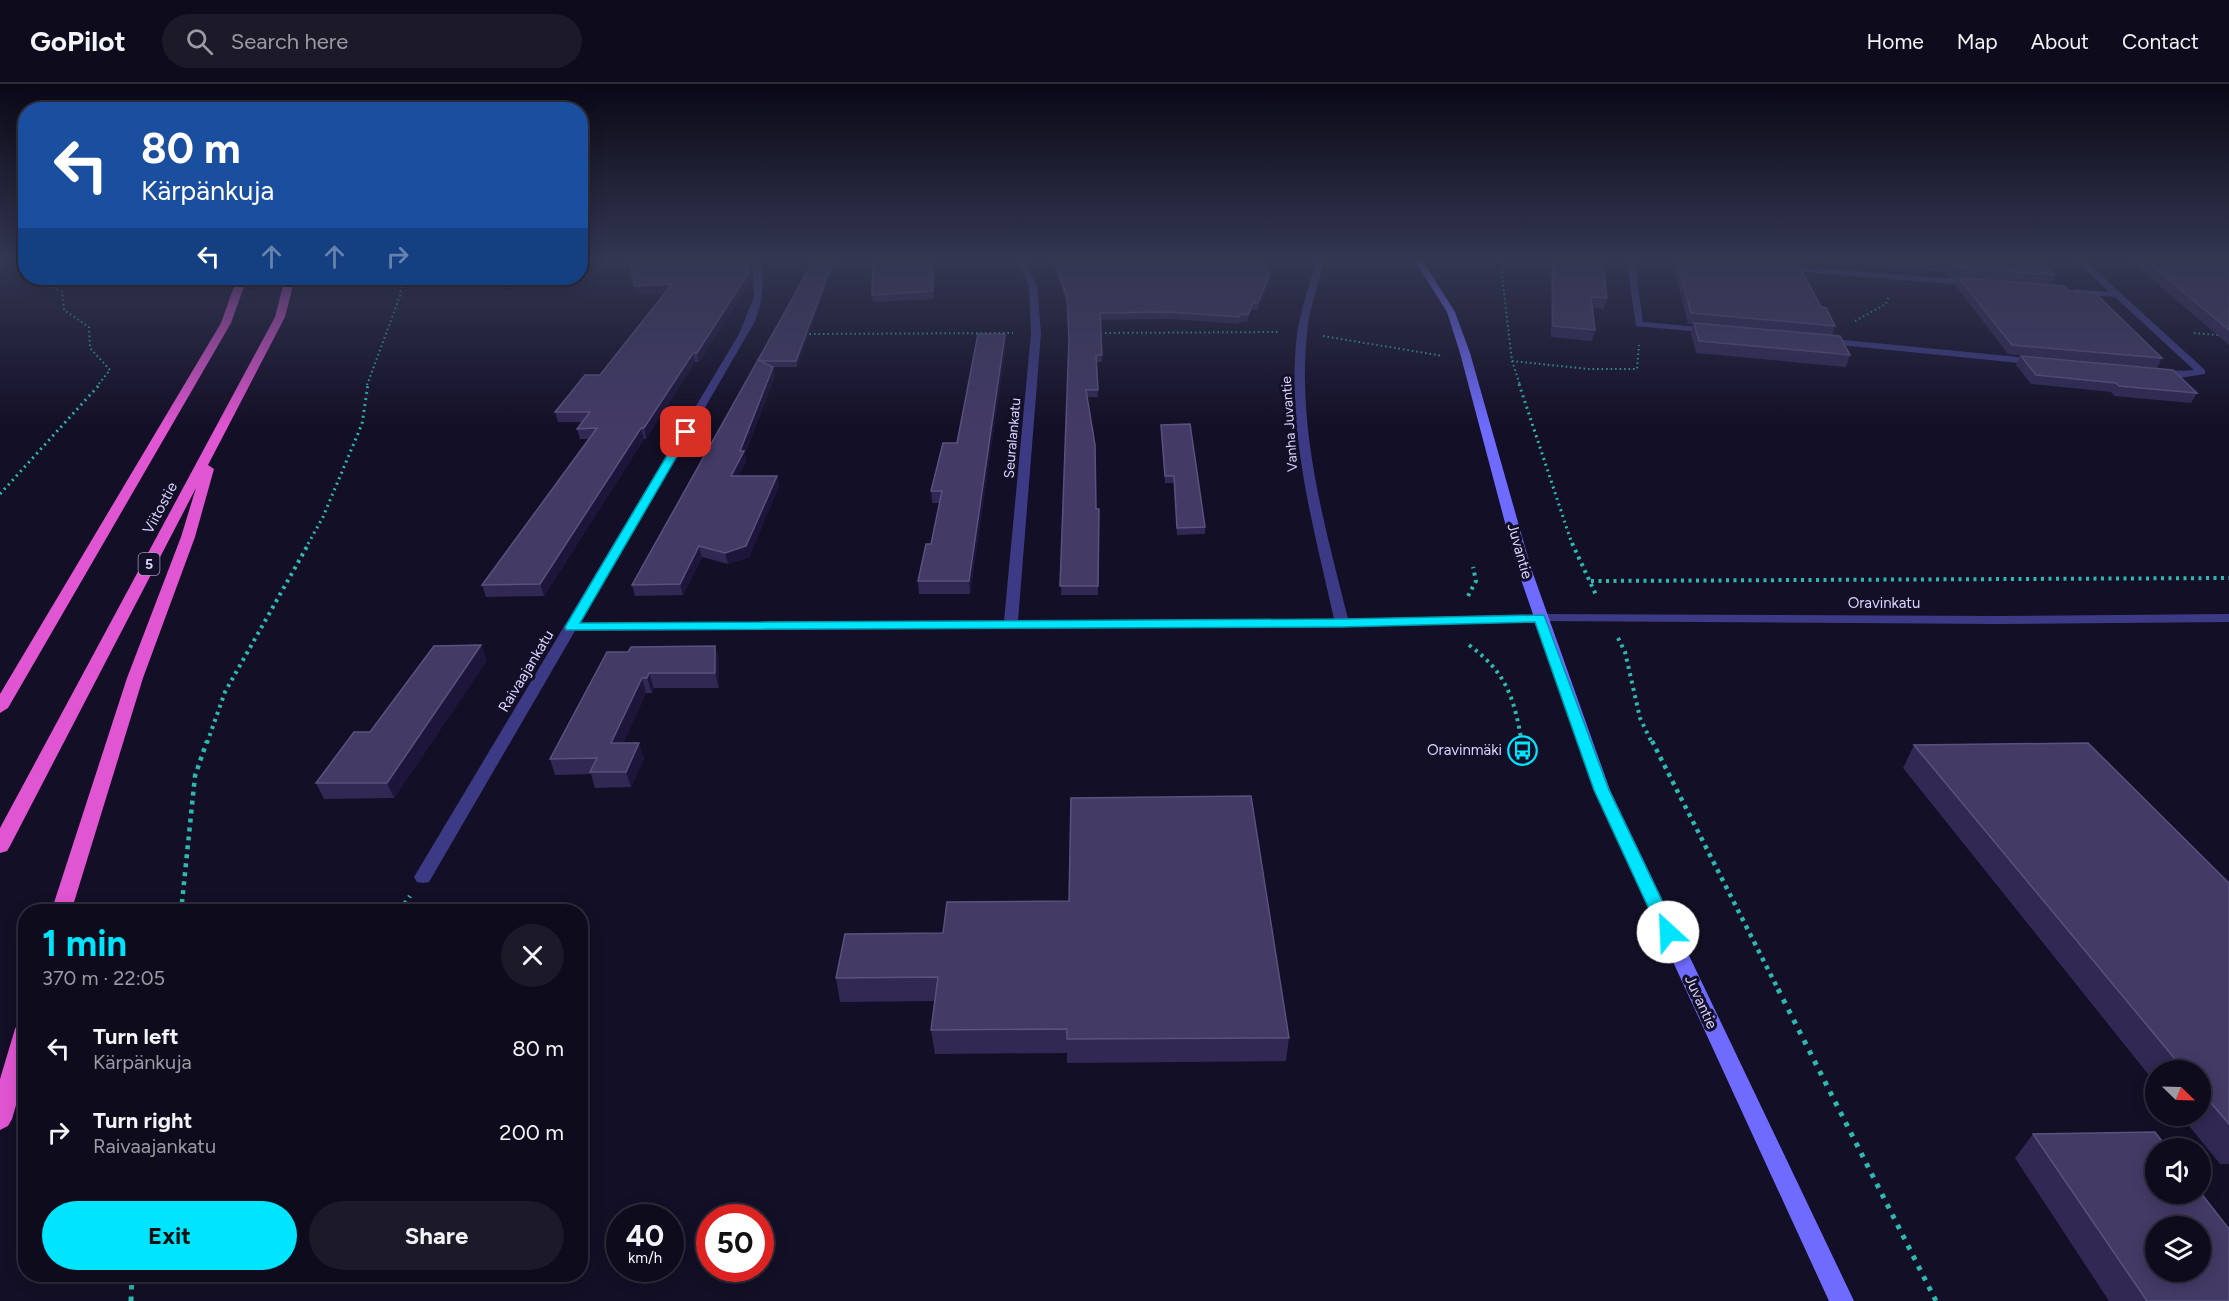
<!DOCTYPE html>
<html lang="en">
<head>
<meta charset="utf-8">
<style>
  :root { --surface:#0e0b1c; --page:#1c1929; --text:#f1f3f6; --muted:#9b9ba3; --line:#2e2b3b; --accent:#00e5ff }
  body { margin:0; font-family:Figtree,sans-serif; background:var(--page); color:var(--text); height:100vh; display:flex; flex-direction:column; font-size:22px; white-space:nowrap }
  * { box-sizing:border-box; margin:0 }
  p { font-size:20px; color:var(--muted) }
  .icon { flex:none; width:33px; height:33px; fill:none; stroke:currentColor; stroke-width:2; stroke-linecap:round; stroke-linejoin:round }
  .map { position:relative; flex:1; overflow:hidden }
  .drawer { position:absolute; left:18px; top:820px; width:570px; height:378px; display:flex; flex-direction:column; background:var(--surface); border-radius:24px; box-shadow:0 3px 15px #0003,0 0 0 2px var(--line) }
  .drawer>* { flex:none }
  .banner { position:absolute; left:18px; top:18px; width:570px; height:183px; border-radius:24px; box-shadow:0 3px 15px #0003,0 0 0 2px var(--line); background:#1a4fa0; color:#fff; overflow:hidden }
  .needle { width:39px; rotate:113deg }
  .fabs { position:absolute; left:2145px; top:976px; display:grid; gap:12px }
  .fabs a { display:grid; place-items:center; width:66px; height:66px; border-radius:50%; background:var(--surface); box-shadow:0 3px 15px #0003,0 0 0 2px var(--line); font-size:30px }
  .speed { position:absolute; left:606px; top:1120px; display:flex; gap:12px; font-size:30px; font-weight:700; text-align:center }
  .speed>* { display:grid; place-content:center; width:78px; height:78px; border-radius:50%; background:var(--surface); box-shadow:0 3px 15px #0003,0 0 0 2px var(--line); line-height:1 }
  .speed small { font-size:15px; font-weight:400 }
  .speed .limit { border:9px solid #d22; background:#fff; color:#111 }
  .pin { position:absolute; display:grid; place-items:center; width:51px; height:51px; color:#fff; margin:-26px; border-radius:12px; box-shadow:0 3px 9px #0006 }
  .me { position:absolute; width:66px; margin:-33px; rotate:335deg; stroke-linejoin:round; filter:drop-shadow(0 0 4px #0008) }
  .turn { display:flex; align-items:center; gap:21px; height:126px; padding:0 24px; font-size:27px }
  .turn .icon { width:78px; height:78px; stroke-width:2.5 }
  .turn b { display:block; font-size:42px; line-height:51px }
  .lanes { display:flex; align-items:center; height:57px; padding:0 24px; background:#0003; justify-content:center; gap:30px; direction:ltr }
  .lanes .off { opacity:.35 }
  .round { display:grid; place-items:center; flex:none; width:63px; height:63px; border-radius:32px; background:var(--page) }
  .overview { display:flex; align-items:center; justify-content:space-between; height:102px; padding:0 24px }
  h1 { font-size:36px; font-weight:700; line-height:45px; color:var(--accent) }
  .action { display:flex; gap:12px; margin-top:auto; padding:12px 24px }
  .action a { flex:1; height:69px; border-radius:36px; background:var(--accent); color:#111; font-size:24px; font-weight:700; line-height:69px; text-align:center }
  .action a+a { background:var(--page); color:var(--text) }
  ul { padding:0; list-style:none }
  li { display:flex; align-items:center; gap:18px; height:84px; padding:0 24px }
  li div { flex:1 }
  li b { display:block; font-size:22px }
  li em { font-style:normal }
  header { display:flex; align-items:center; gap:36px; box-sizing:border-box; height:84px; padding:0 30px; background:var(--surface); border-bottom:2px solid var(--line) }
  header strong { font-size:28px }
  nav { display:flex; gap:33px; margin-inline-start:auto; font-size:21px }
  .search { width:420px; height:54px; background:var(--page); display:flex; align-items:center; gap:15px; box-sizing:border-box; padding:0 21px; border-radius:33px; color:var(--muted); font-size:22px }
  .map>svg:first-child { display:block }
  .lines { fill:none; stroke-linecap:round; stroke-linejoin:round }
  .path-far4 { stroke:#2fb8b0; stroke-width:2; stroke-dasharray:1.5 3; stroke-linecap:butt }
  .path-far3 { stroke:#2fb8b0; stroke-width:3; stroke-dasharray:2 4; stroke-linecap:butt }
  .path-far2 { stroke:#2fb8b0; stroke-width:4; stroke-dasharray:3 4.5; stroke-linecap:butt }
  .path-far1 { stroke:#2fb8b0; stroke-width:4.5; stroke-dasharray:4 5; stroke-linecap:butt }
  .path { stroke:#2fb8b0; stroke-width:5; stroke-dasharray:4.5 7; stroke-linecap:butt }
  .minor { fill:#3d3a85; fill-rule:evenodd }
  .tertiary { fill:#3d3a85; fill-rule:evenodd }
  .secondary { fill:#6f6bff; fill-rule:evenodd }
  .trunk { fill:#e055d1; fill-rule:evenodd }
  .wall { fill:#312854 }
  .shaded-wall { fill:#1d163a }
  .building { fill:#433a66; stroke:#5a527e; stroke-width:1.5; fill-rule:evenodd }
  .route { fill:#00e5ff; stroke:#0095a6; stroke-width:1.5 }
  .labels { text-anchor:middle; stroke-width:6; stroke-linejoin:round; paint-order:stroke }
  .far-street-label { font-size:14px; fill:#d9d4ff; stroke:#130f26 }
  .shield { fill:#130f26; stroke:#9e99be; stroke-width:1.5 }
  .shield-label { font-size:14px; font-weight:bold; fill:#d9d4ff }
  .street-label { font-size:15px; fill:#d9d4ff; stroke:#130f26 }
  .poi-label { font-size:15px; fill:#d9d4ff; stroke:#130f26; text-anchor:end }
</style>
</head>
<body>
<header>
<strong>GoPilot</strong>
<div class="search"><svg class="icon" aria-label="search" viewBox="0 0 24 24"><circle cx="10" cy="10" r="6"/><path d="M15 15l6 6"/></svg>Search here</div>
<nav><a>Home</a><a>Map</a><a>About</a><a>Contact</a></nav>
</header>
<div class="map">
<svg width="2229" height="1217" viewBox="0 0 2229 1217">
  <rect width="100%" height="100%" fill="#130f26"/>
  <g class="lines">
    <g class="path-far4">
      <path d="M 1500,174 L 1512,277 L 1520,301"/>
      <path d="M 32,194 L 62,208 L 64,226 L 89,243 L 90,264 L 110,286 L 98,301"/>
      <path d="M 1855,237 L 1886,220 L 1889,212"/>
      <path d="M 1096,249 L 1280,248"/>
      <path d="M 2194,249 L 2229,252"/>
      <path d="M 805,250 L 1013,249"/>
      <path d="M 1323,252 L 1443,272"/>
      <path d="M 1512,277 L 1588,285 L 1637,285 L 1639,261"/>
      <path d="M 367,301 L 400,212 L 403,194"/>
    </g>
    <g class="path-far3">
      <path d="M 1519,300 L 1572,460"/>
      <path d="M 0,410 L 100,300"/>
      <path d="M 308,460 L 323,433 L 362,340 L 368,300"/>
    </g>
    <g class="path-far2">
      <path d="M 1572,459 L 1597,513"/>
      <path d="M 1591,497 L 2229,494"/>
      <path d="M 1468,512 L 1476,497 L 1473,483"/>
      <path d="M 1618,554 L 1625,568 L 1640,634 L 1652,659"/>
      <path d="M 1469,561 C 1507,589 1514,614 1522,659"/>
      <path d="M 207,659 L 225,608 L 309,459"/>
    </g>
    <g class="path-far1">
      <path d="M 1521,657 L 1523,666"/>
      <path d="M 1652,657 L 1779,907"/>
      <path d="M 181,828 L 195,692 L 207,657"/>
      <path d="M 399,828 L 410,812"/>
    </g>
    <g class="path">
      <path d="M 1778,905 L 1936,1217"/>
      <path d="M 131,1217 L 132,1191"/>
    </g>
    <g class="minor">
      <path d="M 752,174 L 760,174 C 764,198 764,216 754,239 L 580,539 L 1004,537 L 1031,249 L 1029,202 L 1016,174 L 1024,174 L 1037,202 L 1041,249 L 1018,537 L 1334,535 C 1313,441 1286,346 1297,250 C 1301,224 1310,199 1317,174 L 1325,174 C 1319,199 1309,224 1307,250 C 1297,347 1325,442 1348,535 L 1540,530 L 1547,534 L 1540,538 L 1342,543 L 575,547 L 429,798 L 423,799 L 417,798 L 414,793 L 417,788 L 739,250 L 754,213 Z"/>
      <path d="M 1626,174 L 1634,174 L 1643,238 L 1710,244 L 1713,245 L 1713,249 L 1636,242 Z"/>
      <path d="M 1662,174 L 1746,179 L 1750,181 L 1746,183 L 1666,176 Z"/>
      <path d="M 2073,174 L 2082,174 L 2205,286 L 2205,290 L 2179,294 L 2155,291 L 2155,287 C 2168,285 2181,288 2194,286 L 2115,213 L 2072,210 L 2071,208 L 2075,205 L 2109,208 Z"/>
      <path d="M 1782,182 L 1976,196 L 1980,199 L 1976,202 L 1779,186 L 1778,184 Z"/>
      <path d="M 1824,254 L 2039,275 L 2044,278 L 2039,281 L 1821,259 L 1819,257 Z"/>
    </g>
    <path class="tertiary" d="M 1540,530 L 1997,532 L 2229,530 L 2229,538 L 1997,540 L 1535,537 L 1533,534 Z"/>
    <path class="secondary" d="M 1413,174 L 1421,174 L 1455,228 L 1470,269 L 1531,484 L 1610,706 L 1854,1217 L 1829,1217 L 1594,706 L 1517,484 L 1460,269 L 1447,228 Z"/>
    <g class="trunk">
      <path d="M 237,194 L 247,194 L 231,239 L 8,624 L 0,629 L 0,610 L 221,239 Z"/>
      <path d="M 285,194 L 295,194 L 285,233 L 208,381 L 214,385 L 195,453 L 143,594 L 71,828 L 51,828 L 127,594 L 181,453 L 196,404 L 10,762 L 7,767 L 0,769 L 0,744 L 275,233 Z"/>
      <path d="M 26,936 L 26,987 L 12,1035 L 8,1042 L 0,1046 L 0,995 L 15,945 L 18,939 Z"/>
    </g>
  </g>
  <g class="wall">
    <path d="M 815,174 L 835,174 L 835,176 L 797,283 L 773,283 L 775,292 L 745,370 L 746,377 L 738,392 L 777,392 L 779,402 L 749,473 L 728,480 L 702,473 L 683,511 L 635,512 L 632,501 Z"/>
    <path d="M 873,174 L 934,174 L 934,215 L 873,218 L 872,211 Z"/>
    <path d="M 1051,174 L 1260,174 L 1270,190 L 1270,197 L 1258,226 L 1252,226 L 1247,238 L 1240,238 L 1238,240 L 1171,235 L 1100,236 L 1102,278 L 1096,278 L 1098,313 L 1087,313 L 1096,425 L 1099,425 L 1098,511 L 1061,511 L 1069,257 L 1067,220 Z"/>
    <path d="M 1551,174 L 1602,174 L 1607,214 L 1604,225 L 1592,224 L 1595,246 L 1592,257 L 1551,253 Z"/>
    <path d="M 1724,174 L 2037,174 L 2055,191 L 2051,201 L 1948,193 L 1945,188 L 1789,176 L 1789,178 L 1835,242 L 1832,252 L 1850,271 L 1846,283 L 1696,269 L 1691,250 L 1693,240 L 1688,240 L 1674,185 L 1677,175 L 1725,179 L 1727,174 Z"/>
    <path d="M 2127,174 L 2229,174 L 2229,261 Z"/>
    <path d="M 1959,194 L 2069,207 L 2162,274 L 2157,284 L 2008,270 L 1956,202 Z"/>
    <path d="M 751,197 L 699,278 L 695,278 L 646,355 L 644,355 L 544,512 L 486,513 L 482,501 L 589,355 L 580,355 L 577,345 L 582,338 L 558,338 L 555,328 L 600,291 L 665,209 L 637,211 Z"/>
    <path d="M 1005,250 L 1006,260 L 970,510 L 919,510 L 918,497 L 931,460 L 940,419 L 932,419 L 931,407 L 957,359 Z"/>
    <path d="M 2021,272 L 2197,309 L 2191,319 L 2114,312 L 2111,308 L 2031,300 L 2016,281 Z"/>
    <path d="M 1161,341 L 1205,443 L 1205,450 L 1177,451 L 1174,399 L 1165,399 Z"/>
    <path d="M 715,562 L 719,577 L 719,604 L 654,604 L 652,609 L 646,609 L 623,659 L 644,674 L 631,703 L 595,704 L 591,690 L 555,691 L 550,675 L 628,568 Z"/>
    <path d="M 487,576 L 394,714 L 324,715 L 316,699 L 370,648 Z"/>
    <path d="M 1914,661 L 2229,799 L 2229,1080 L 2220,1080 L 2181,1032 L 2200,1032 L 2200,987 L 2156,987 L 2156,1000 L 1903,684 Z"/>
    <path d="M 845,850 L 1289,954 L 1286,977 L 1067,979 L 1067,969 L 935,970 L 931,946 L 935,917 L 840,918 L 836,894 Z"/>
    <path d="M 2033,1050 L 2229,1217 L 2109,1217 L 2015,1074 Z"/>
  </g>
  <g class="shaded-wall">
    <path d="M 749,174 L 750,174 L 751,197 L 699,278 L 697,269 Z"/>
    <path d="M 834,174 L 835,174 L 835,176 L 797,283 L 796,277 Z"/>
    <path d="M 933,174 L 934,174 L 934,215 L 933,207 Z"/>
    <path d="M 974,174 L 1007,174 L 974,177 Z"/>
    <path d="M 1270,190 L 1270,197 L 1258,226 L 1258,219 Z"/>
    <path d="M 672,200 L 674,208 L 637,211 L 634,202 Z"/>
    <path d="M 1253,219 L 1252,226 L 1247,238 L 1248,231 Z"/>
    <path d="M 1005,250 L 1006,260 L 970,510 L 969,497 Z"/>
    <path d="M 693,269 L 695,278 L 646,355 L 644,344 Z"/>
    <path d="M 773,283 L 775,292 L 745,370 L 746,377 L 733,403 L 731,392 Z"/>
    <path d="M 641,344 L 644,355 L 544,512 L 540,500 Z"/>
    <path d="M 777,392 L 779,402 L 749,473 L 728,480 L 725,469 Z"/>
    <path d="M 699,462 L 702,473 L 683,511 L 680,500 Z"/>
    <path d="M 481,561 L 487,576 L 394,714 L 387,699 Z"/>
    <path d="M 715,562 L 719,577 L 719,604 L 715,589 Z"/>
    <path d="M 649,589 L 654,604 L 652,609 L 647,594 Z"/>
    <path d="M 642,594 L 646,609 L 616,675 L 611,659 Z"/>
    <path d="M 639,659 L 644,674 L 631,703 L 626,688 Z"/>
  </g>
  <g class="building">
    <path d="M 629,174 L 749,174 L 749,188 L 697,269 L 693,269 L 644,344 L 641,344 L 540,500 L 482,501 L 597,344 L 577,345 L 590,328 L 555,328 L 585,291 L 600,291 L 672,200 L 634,202 Z"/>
    <path d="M 815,174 L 834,174 L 796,277 L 760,277 L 758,276 Z"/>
    <path d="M 873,174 L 933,174 L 933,207 L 872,211 Z"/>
    <path d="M 1053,174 L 1260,174 L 1270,190 L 1258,219 L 1253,219 L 1248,231 L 1240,230 L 1239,233 L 1171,228 L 1100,229 L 1102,271 L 1096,271 L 1098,306 L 1086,306 L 1095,361 L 1096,425 L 1099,425 L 1098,502 L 1060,502 L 1069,255 L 1067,213 Z"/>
    <path d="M 1553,174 L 1602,174 L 1607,214 L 1591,213 L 1595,246 L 1553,242 Z"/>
    <path d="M 1728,174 L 1743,174 L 1797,178 L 1821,223 L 1826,224 L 1835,242 L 1691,229 L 1677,175 L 1730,179 Z"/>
    <path d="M 1883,174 L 2037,174 L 2055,191 L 1952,183 L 1949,179 Z"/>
    <path d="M 2143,174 L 2229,174 L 2229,246 Z"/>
    <path d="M 1959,194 L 2064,202 L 2069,207 L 2095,209 L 2162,274 L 2012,261 Z"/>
    <path d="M 1694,239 L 1840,252 L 1850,271 L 1699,257 Z"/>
    <path d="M 978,250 L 1005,250 L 969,497 L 918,497 L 926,460 L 931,460 L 942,407 L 931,407 L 943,359 L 957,359 Z"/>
    <path d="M 2021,272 L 2173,286 L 2197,309 L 2119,302 L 2116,299 L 2036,291 Z"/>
    <path d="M 758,276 L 773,283 L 740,367 L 744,367 L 731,392 L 777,392 L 746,462 L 725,469 L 699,462 L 680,500 L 632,501 Z"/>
    <path d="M 1190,340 L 1205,443 L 1177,444 L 1174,392 L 1165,392 L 1161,341 Z"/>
    <path d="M 481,561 L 387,699 L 316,699 L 354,648 L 370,648 L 434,562 Z"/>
    <path d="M 715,562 L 715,589 L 649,589 L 647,594 L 642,594 L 611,659 L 639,659 L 626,688 L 590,688 L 597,674 L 550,675 L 607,568 L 628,568 L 631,563 Z"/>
    <path d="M 2088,659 L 2229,799 L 2229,1040 L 2200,1006 L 2200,987 L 2185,987 L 1914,661 Z"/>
    <path d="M 1251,712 L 1289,954 L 1067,955 L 1067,945 L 931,946 L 938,893 L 836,894 L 845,850 L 943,849 L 947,818 L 1069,817 L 1071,714 Z"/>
    <path d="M 2155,1048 L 2168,1065 L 2156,1065 L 2156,1110 L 2200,1110 L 2200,1108 L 2229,1145 L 2229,1217 L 2147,1217 L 2033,1050 ZM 2156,1143 L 2200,1143 L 2200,1188 L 2156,1188 Z"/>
  </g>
  <linearGradient id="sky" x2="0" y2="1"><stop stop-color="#0a0815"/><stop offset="0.51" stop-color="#333752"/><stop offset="1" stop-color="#333752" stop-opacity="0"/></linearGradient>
  <rect width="2229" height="344" fill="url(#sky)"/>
  <path class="route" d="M 686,345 L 691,348 L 580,539 L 1342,535 L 1544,531 L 1609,706 L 1677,848 L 1674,853 L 1662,853 L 1594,706 L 1535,538 L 1342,543 L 566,546 L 565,543 L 681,348 Z"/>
  <defs>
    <symbol id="bus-ring" viewBox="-11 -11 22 22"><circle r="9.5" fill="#130f26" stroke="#00e5ff" stroke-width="1.5"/><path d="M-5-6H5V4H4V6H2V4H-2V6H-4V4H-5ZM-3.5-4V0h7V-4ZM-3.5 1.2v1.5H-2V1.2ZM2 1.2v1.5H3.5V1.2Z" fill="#00e5ff"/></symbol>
  </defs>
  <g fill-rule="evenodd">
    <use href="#bus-ring" x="1506" y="650" width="33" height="33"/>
  </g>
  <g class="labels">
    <g class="far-street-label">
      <text transform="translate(1289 340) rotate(-94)" y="5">Vanha Juvantie</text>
      <text transform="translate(1012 354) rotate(-85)" y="5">Seuralankatu</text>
    </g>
    <rect class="shield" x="138.5" y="469" width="21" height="22" rx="4.5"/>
    <g class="shield-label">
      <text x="149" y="485">5</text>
    </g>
    <g class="street-label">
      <text transform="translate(160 424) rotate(-62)" y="5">Viitostie</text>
      <text transform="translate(1520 467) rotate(74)" y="5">Juvantie</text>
      <text x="1884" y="524">Oravinkatu</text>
      <text transform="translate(526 587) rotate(-59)" y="5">Raivaajankatu</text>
      <text transform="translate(1701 918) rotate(65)" y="5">Juvantie</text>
    </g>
    <g class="poi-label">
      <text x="1502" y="671">Oravinmäki</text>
    </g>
  </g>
</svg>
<div class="fabs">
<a><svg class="needle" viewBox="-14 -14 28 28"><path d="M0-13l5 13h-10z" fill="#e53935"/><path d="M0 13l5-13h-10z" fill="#9b9ba3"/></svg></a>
<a><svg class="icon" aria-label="sound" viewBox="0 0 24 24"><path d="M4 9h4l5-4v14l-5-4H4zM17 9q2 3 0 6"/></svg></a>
<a><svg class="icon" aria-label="layers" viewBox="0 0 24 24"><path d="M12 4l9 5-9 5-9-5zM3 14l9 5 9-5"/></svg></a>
</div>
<div class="speed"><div>40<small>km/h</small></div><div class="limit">50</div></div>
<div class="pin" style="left:686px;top:348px;background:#d93025"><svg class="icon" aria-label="arrive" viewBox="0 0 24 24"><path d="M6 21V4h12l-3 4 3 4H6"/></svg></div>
<svg class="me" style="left:1668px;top:848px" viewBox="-20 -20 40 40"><circle r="19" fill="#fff"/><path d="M0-13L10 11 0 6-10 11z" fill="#00e5ff"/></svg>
<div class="banner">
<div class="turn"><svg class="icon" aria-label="left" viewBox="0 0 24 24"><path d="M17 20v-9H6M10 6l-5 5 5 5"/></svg><div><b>80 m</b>Kärpänkuja</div></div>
<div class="lanes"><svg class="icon" aria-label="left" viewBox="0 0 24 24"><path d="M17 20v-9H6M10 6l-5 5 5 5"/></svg><svg class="icon off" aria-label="ahead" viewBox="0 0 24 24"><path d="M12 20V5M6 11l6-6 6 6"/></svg><svg class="icon off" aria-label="ahead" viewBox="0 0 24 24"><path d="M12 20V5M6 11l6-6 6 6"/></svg><svg class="icon off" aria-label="right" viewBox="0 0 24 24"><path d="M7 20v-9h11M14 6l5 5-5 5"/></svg></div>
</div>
<section class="drawer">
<div class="overview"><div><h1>1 min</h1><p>370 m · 22:05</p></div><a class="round"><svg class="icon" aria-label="close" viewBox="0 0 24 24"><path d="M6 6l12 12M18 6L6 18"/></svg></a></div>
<ul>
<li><svg class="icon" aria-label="left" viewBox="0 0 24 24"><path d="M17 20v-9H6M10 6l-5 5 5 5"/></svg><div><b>Turn left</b><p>Kärpänkuja</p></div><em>80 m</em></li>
<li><svg class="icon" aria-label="right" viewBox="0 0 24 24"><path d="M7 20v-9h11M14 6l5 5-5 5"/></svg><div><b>Turn right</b><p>Raivaajankatu</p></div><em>200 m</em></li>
</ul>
<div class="action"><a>Exit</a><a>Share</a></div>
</section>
</div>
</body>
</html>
